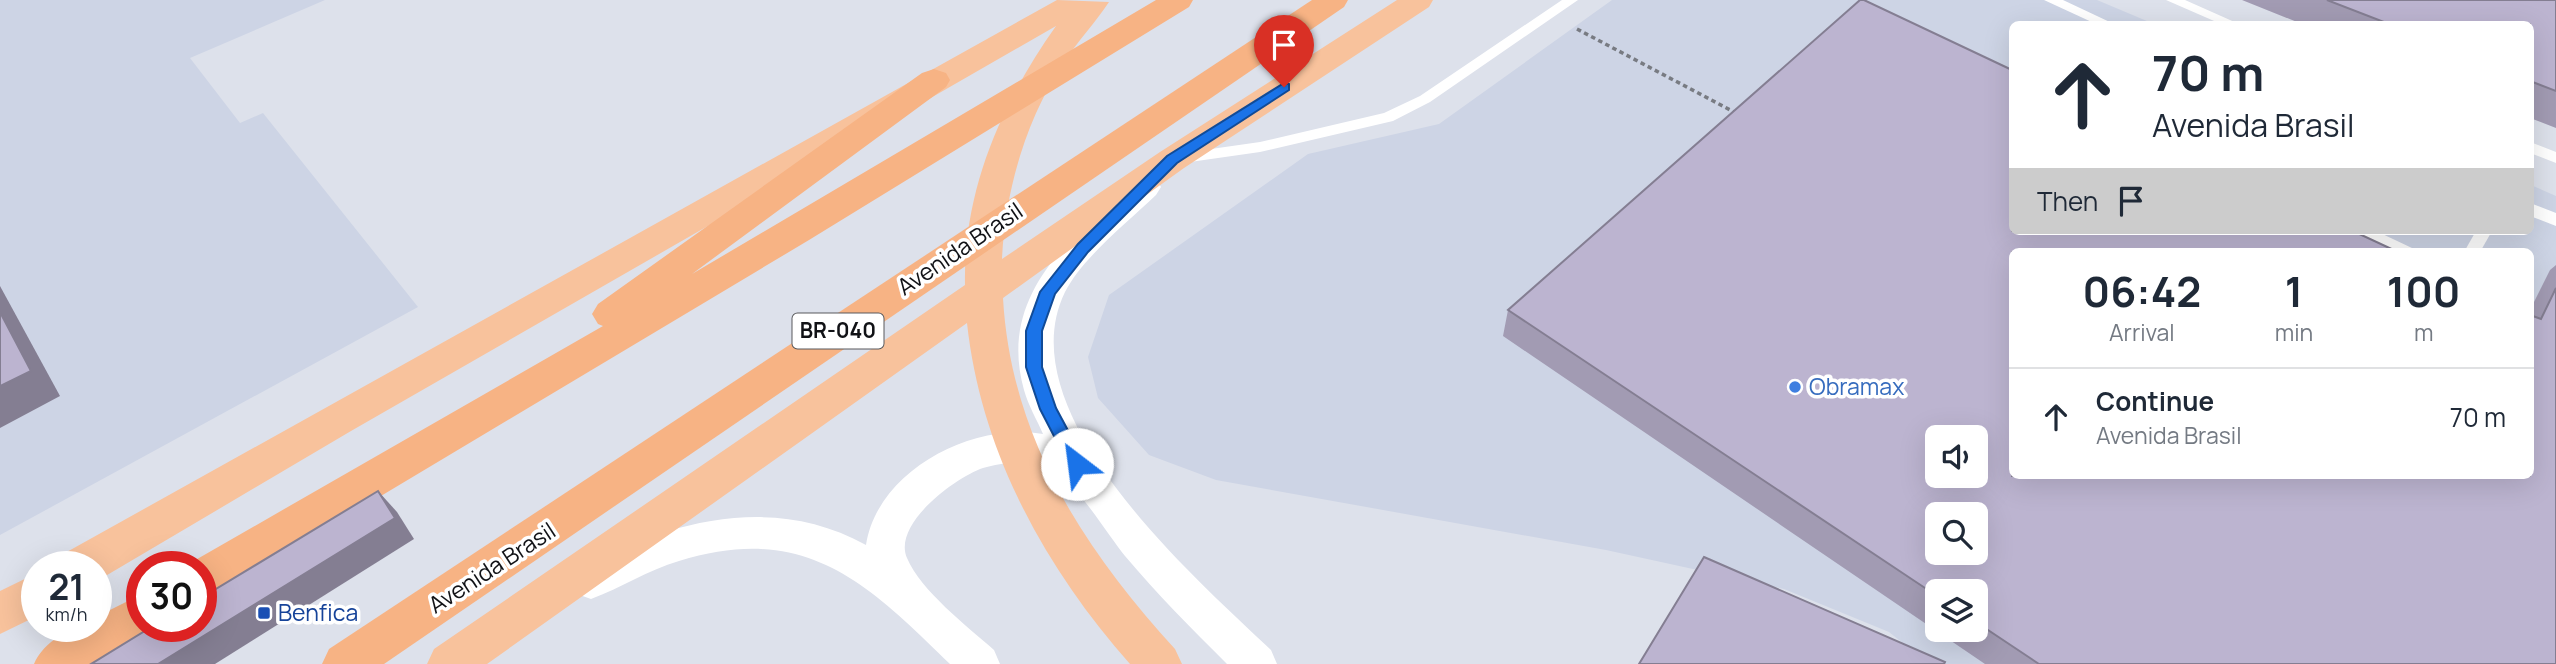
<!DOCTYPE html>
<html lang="en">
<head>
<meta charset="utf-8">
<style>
  :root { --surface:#fff; --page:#f2f2f3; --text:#1f2937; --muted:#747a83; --line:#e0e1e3 }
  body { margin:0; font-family:Manrope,sans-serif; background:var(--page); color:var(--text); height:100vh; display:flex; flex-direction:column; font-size:26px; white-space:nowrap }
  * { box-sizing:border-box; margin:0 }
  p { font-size:23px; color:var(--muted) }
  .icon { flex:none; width:38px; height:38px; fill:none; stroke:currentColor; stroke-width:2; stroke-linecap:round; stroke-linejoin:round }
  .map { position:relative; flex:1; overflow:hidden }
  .panel { position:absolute; left:2009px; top:248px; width:525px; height:231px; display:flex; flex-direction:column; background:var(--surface); border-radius:10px; box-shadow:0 7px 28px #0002 }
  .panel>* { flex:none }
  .guide { position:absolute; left:2009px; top:21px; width:525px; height:214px; border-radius:10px; box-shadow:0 7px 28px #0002; background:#fff; color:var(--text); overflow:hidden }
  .fabs { position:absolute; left:1925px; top:425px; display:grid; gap:14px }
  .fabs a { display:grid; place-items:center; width:63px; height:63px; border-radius:10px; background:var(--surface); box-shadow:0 7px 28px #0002; font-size:35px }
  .speed { position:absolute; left:21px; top:551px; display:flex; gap:14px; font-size:35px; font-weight:700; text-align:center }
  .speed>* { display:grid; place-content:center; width:91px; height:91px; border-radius:50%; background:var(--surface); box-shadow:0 7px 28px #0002; line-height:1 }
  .speed small { font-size:18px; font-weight:400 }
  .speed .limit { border:10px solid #d22; background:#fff; color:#111 }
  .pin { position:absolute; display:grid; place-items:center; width:60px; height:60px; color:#fff; margin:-72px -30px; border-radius:50% 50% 50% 0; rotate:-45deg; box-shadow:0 0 7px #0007 }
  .pin .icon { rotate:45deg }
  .me { position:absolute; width:77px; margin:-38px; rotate:330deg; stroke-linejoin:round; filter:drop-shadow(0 0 5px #0008) }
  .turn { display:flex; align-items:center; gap:24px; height:147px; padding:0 28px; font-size:32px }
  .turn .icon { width:91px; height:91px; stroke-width:2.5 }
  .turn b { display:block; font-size:49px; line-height:60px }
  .then { display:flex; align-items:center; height:66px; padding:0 28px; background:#0003; gap:14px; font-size:26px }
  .eta { display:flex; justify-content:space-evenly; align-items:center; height:119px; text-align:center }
  .eta b { font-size:42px; font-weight:700; line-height:49px }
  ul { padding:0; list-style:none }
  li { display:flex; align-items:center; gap:21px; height:98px; padding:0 28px; border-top:2px solid var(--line) }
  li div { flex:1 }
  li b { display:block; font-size:26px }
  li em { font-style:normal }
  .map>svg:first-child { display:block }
  .built { fill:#cdd4e5; fill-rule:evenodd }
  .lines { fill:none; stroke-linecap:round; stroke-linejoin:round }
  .path { stroke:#787b82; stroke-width:3.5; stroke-dasharray:4.5 3.5; stroke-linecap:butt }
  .service { fill:#fff; fill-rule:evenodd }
  .minor { fill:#fff; fill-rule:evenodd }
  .trunk { fill:#f8c29c; fill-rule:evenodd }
  .motorway { fill:#f7b384; fill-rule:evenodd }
  .wall { fill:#a29bb3; fill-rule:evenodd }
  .shaded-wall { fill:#847e92 }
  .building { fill:#bcb4d0; stroke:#847e92; stroke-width:2; fill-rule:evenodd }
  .route { fill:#1a73e8; stroke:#114b97; stroke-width:2 }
  .shop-dot { fill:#3f7fe0; stroke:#fff; stroke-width:2.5 }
  .transit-dot { fill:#1a4fb4; stroke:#fff; stroke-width:2.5 }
  .labels { text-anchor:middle; stroke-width:7; stroke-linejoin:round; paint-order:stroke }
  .shield { fill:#fff; stroke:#58595c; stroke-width:2 }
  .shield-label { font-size:21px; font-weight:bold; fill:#111216 }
  .street-label { font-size:23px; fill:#111216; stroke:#fff }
  .shop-label { font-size:23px; fill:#366cbe; stroke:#fff; text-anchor:start }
  .transit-label { font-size:23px; fill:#164399; stroke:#fff; text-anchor:start }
</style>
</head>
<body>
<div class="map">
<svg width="2556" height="664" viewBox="0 0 2556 664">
  <rect width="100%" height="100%" fill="#dde1eb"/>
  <g class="built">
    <path d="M 0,0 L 325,0 L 190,58 L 240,123 L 263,113 L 418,307 L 0,535 Z"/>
    <path d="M 1612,0 L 2097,0 L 2154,24 L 2012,24 L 2012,231 L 2530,231 L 2531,185 L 2556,196 L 2556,664 L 1929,664 L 1889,632 L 1784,589 L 1606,550 L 1216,480 L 1149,455 L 1098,398 L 1088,357 L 1109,295 L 1308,154 L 1439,124 ZM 2012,252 L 2530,252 L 2530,476 L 2012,476 ZM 1937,438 L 1976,438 L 1976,476 L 1937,476 ZM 1937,514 L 1976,514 L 1976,553 L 1937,553 ZM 1937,592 L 1976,592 L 1976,630 L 1937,630 Z"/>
  </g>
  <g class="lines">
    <path class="path" d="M 1577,29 L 1736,113"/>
    <g class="service">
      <path d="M 1562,0 L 1578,0 L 1430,102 L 1393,121 L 1260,152 L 1183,163 L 1175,158 L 1183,153 L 1260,142 L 1384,113 L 1420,96 Z"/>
      <path d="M 2044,0 L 2063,0 L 2114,24 L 2096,24 Z"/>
      <path d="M 2166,0 L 2185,0 L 2239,24 L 2221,24 Z"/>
      <path d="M 2530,142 L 2556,152 L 2556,163 L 2530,153 Z"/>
      <path d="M 2530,203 L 2556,213 L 2556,226 L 2530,216 Z"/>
      <path d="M 2353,231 L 2376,231 L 2412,248 L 2414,252 L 2391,252 L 2355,235 Z"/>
      <path d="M 2476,231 L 2492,231 L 2480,252 L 2464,252 Z"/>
    </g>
    <path class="minor" d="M 1145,176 L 1156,179 L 1161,187 L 1156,195 C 1128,222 1083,257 1065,292 C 1006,413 1193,576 1271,650 L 1277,664 L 1227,664 C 1192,629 1157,594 1125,556 C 1108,535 1071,476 1051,467 C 1032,459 1003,462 983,468 C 956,477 892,524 907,558 C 921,591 967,626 994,650 L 1000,664 L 950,664 C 866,582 805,522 679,561 C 648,570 621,588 591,599 L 577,594 L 571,581 L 577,568 C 668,523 771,492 866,545 C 877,471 973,421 1043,434 C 1037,420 1028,405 1024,390 C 997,294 1072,237 1134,179 Z"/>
    <g class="trunk">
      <path d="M 1057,0 L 1109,2 C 1095,23 1078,41 1064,62 C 1026,119 1005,191 1002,259 L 1160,152 L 1397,0 L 1433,0 L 1429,7 L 1184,168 L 1003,298 C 1011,438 1083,548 1175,649 L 1182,664 L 1130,664 C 1045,568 981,452 967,323 L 487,664 L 427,664 L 434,649 L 965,285 C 963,190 1002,102 1056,26 L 351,431 L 97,581 L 96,567 L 59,567 L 65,553 Z"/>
      <path d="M 37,573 L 37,616 L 0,634 L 0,591 Z"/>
    </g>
    <g class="motorway">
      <path d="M 1156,0 L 1193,0 L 1189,7 L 809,240 L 217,594 L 201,599 L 201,567 L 185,566 L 603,326 L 598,324 L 592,314 L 598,304 L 922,73 L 934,69 L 946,73 L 950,80 L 946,87 L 692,274 Z"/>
      <path d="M 1312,0 L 1348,0 L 1344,7 L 384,664 L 322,664 L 329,649 Z"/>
      <path d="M 142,594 L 142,626 L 158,628 L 98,664 L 34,664 C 44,641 71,626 96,626 L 96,617 Z"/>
    </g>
  </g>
  <g class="wall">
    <path d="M 2242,0 L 2556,0 L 2556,128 L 2530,118 L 2530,24 L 2302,24 Z"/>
    <path d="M 2556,265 L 2556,664 L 1985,664 L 1503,336 L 1508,310 L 2530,476 L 2530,310 L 2550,270 ZM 1937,592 L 1976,592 L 1976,630 L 1937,630 Z"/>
  </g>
  <g class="shaded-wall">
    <path d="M 0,286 L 60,396 L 0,428 Z"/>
    <path d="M 378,491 L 397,512 L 414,539 L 215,664 L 158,664 Z"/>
  </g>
  <g class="building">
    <path d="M 1860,0 L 1864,0 L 2012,70 L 2012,231 L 2353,231 L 2398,252 L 2012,252 L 2012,476 L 2530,476 L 2530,315 L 2541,319 L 2556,288 L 2556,664 L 2039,664 L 1976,622 L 1976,592 L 1937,592 L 1937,596 L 1508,310 ZM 1937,438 L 1976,438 L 1976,476 L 1937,476 ZM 1937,514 L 1976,514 L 1976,553 L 1937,553 Z"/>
    <path d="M 2327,0 L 2556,0 L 2556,91 L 2530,81 L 2530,24 L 2389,24 Z"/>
    <path d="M 0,312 L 31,371 L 0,386 Z"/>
    <path d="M 378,491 L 395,518 L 158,664 L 91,664 L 153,626 L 201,626 L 201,598 Z"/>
    <path d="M 1704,557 L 1945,662 L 1944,664 L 1639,664 Z"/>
  </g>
  <path class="route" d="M 1284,83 L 1289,84 L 1289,90 L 1177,163 L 1088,252 L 1055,294 L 1042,331 L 1042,367 L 1056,408 L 1086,464 L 1084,469 L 1071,469 L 1040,409 L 1026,367 L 1026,331 L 1040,292 L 1078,244 L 1167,156 Z"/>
  <circle class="shop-dot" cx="1795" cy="387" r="7"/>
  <rect class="transit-dot" x="257" y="606" width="14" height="14" rx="3.5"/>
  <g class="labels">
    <rect class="shield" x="792.5" y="313.5" width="91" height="35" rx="5"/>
    <g class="shield-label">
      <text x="838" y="338">BR-040</text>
    </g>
    <g class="street-label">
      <text transform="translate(960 249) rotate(-34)" y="8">Avenida Brasil</text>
      <text transform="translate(492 568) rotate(-33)" y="8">Avenida Brasil</text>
    </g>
    <g class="shop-label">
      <text x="1809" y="395">Obramax</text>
    </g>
    <g class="transit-label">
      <text x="278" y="621">Benfica</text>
    </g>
  </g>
</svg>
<div class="fabs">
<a><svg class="icon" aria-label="sound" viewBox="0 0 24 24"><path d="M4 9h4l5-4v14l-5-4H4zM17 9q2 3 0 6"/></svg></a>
<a><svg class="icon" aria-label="search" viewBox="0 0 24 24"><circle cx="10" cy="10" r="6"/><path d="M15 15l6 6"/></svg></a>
<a><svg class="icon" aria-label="layers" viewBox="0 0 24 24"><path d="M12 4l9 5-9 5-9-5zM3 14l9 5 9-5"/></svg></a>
</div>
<div class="speed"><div>21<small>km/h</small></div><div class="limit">30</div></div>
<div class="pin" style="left:1284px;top:87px;background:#d93025"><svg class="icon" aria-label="arrive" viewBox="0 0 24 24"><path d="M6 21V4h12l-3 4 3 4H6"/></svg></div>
<svg class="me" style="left:1077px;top:464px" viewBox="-20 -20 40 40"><circle r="19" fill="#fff"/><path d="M0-13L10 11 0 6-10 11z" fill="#1a73e8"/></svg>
<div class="guide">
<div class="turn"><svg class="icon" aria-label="ahead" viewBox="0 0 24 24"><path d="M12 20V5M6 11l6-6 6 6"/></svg><div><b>70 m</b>Avenida Brasil</div></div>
<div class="then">Then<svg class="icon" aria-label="arrive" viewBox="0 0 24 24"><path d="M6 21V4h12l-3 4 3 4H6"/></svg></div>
</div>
<section class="panel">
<div class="eta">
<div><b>06:42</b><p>Arrival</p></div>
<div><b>1</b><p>min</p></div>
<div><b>100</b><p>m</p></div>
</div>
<ul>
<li><svg class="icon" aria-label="ahead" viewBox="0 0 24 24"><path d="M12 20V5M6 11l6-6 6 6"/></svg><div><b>Continue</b><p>Avenida Brasil</p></div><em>70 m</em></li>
</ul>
</section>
</div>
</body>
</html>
